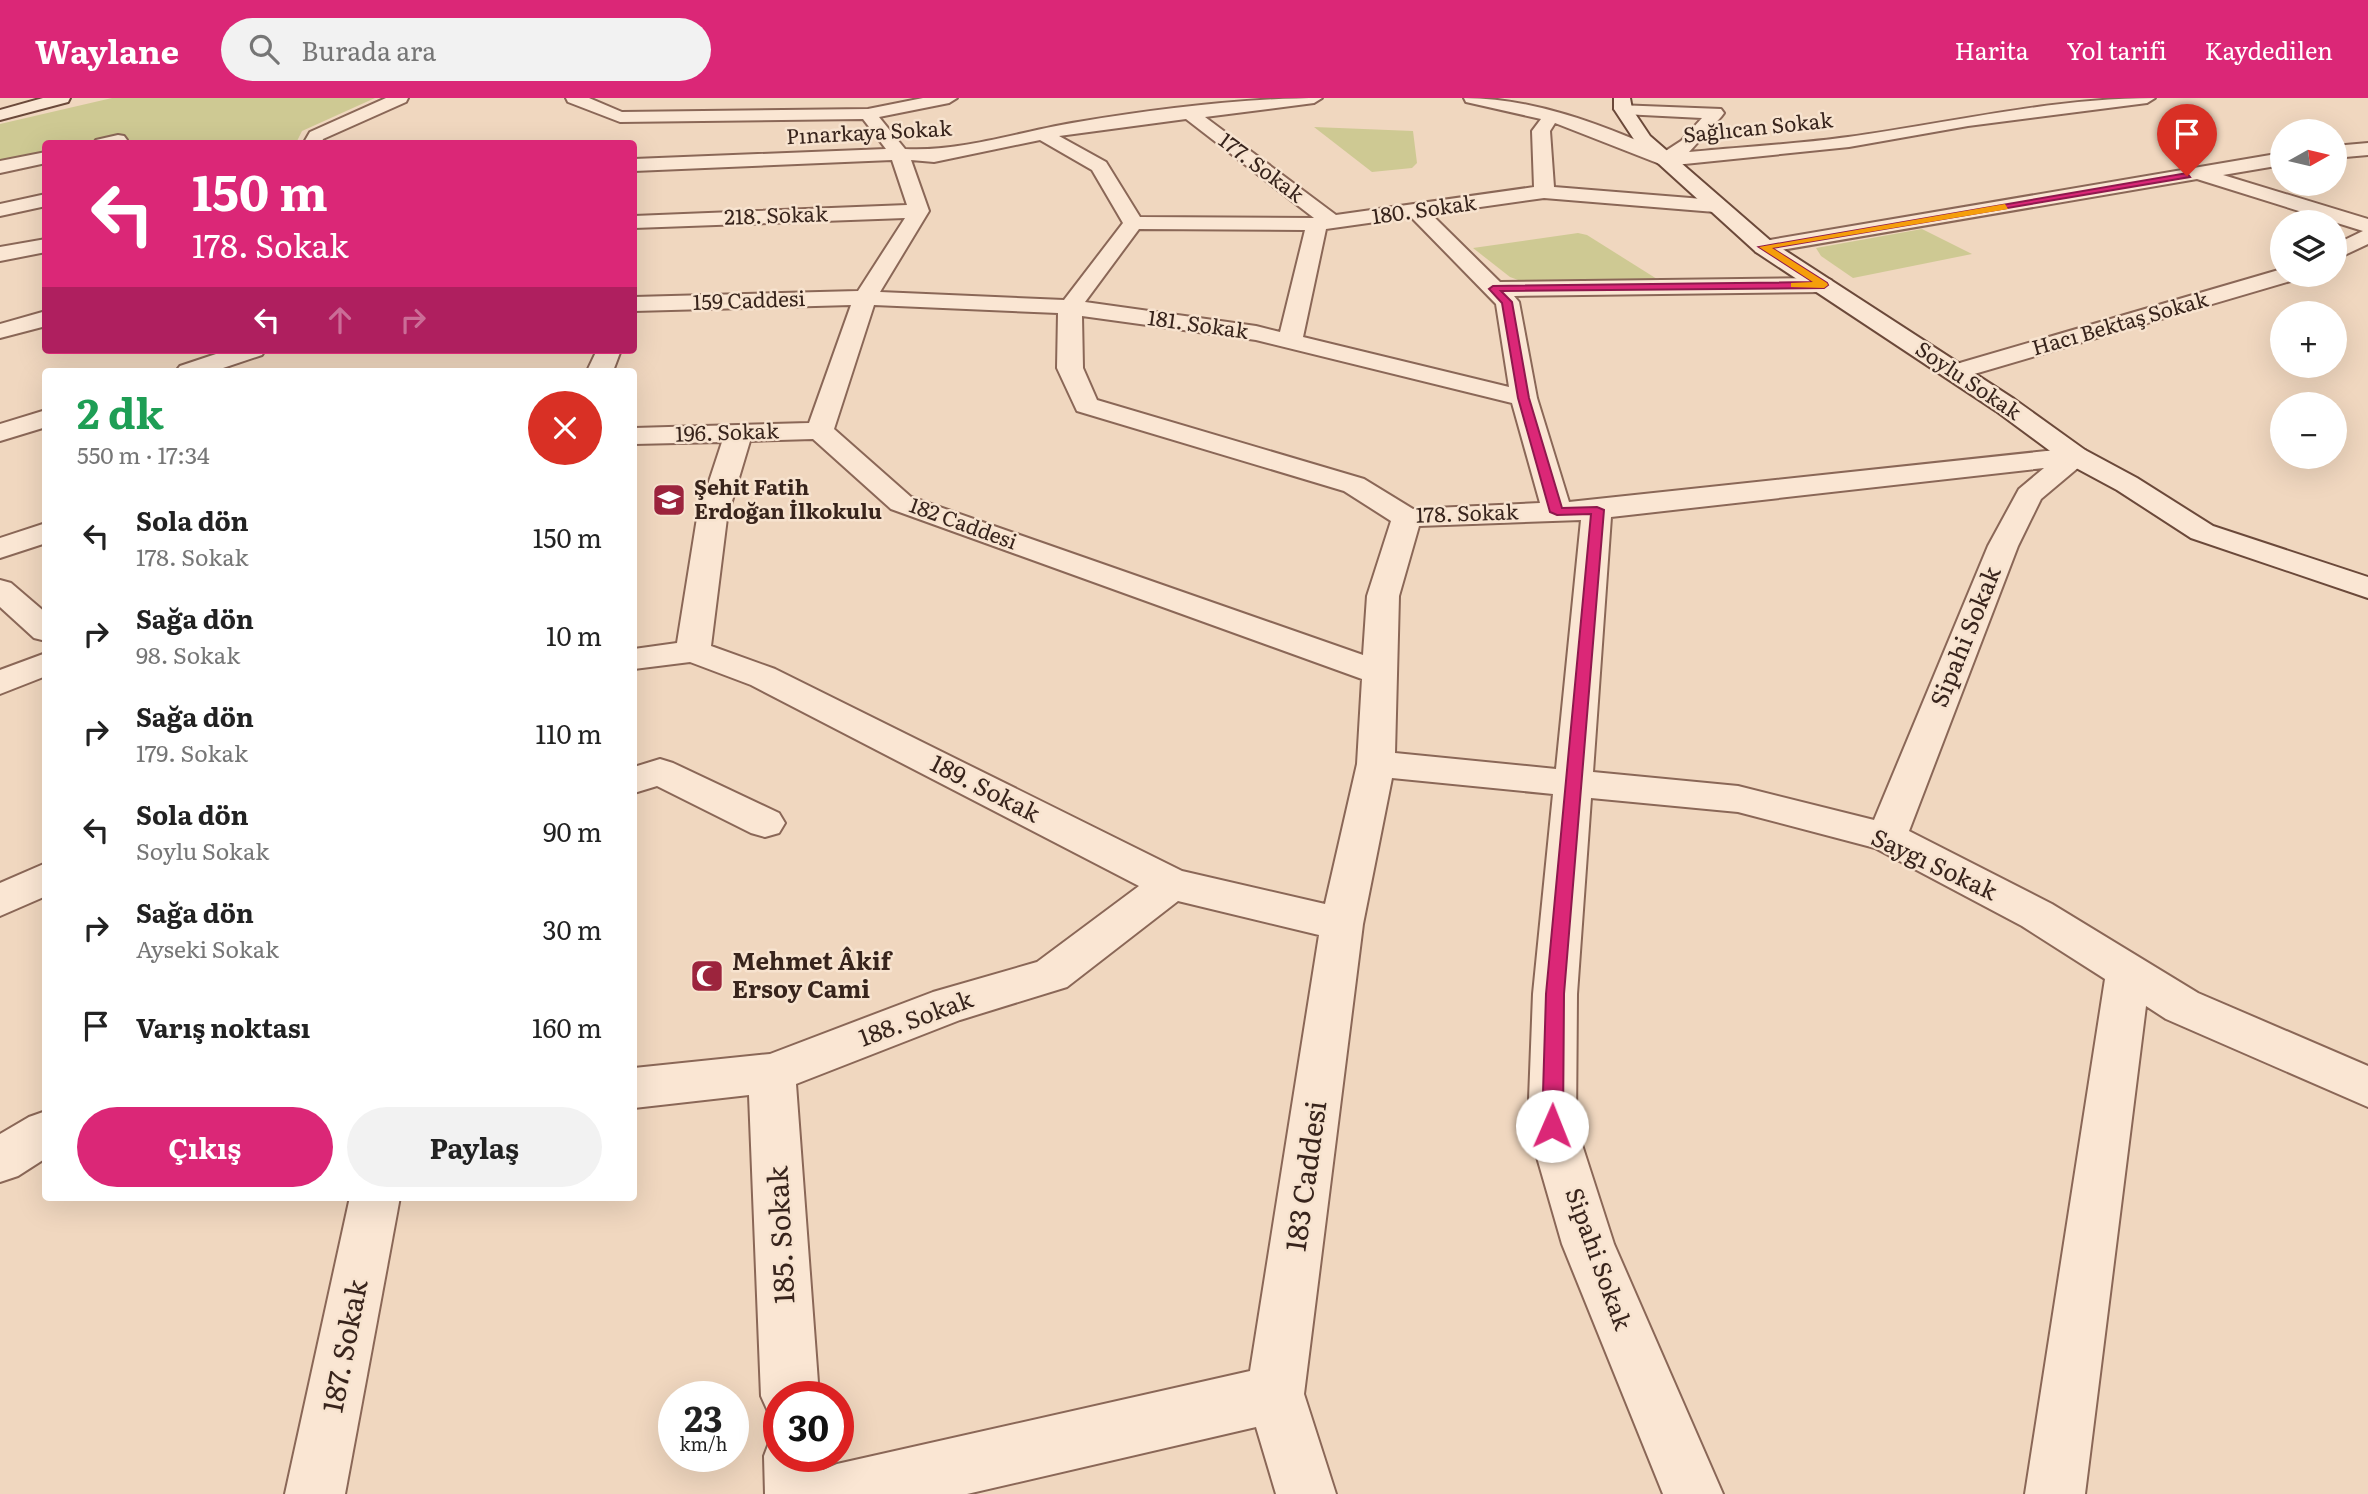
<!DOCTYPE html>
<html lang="tr">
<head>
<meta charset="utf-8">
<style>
  :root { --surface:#fff; --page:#f2f2f2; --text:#222; --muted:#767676; --accent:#db2777 }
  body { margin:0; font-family:Literata,serif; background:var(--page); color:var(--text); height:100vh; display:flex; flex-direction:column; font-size:26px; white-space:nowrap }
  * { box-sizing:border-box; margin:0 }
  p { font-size:23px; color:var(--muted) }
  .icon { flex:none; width:38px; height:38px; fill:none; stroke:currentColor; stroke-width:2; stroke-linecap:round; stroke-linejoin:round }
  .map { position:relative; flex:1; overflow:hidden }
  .drawer { position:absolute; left:42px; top:270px; width:595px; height:833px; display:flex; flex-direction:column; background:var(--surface); border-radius:7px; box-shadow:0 7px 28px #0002 }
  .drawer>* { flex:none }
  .top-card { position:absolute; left:42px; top:42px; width:595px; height:214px; border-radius:7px; box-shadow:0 7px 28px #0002; background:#db2777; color:#fff; overflow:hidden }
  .needle { width:46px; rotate:82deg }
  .tools { position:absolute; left:2270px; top:21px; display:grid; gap:14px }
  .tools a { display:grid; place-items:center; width:77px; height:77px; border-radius:50%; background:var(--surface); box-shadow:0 7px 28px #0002; font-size:35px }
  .speed { position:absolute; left:658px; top:1283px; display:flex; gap:14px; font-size:35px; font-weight:700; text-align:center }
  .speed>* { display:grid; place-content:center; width:91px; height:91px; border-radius:50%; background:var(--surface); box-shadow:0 7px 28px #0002; line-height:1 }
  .speed small { font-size:18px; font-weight:400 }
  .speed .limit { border:10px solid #d22; background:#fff; color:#111 }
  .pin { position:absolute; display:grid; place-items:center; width:60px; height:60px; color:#fff; margin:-72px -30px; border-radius:50% 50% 50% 0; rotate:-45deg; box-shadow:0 0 7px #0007 }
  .pin .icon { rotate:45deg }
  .me { position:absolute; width:77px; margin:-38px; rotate:1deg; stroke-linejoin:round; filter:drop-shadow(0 0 5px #0008) }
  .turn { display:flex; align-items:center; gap:24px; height:147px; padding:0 35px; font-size:32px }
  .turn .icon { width:91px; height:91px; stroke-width:2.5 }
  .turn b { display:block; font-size:49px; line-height:60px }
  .lanes { display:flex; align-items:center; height:66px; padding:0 35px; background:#0003; justify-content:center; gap:35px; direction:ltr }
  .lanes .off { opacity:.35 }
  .round { display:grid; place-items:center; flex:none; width:74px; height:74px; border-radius:37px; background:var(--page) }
  .headline { display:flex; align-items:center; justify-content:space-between; height:119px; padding:0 35px }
  h1 { font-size:42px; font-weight:700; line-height:52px; color:#1e9e55 }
  .cta { display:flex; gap:14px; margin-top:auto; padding:14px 35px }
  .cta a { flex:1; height:80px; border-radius:42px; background:var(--accent); color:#fff; font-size:28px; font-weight:700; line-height:80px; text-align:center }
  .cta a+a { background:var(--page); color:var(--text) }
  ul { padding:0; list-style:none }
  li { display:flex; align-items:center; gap:21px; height:98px; padding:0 35px }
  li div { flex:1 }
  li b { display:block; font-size:26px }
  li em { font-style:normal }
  header { display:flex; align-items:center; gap:42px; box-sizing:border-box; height:98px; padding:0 35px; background:var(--accent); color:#fff }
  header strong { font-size:33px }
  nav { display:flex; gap:38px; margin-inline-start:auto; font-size:24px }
  .search { width:490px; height:63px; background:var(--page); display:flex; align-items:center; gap:18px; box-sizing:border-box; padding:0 24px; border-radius:38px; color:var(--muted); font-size:26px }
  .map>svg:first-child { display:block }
  .green { fill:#cec993 }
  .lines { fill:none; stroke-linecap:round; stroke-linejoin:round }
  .street-casing { stroke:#8a6757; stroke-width:4 }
  .secondary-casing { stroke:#6b493a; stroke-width:4 }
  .street { fill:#fae6d3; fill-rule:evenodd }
  .secondary { fill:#fae6d3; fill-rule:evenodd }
  .route { fill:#db2777; stroke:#8e194d; stroke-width:2 }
  .slow { fill:#f59e0b }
  .labels { text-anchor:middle; stroke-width:5; stroke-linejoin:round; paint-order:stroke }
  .far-street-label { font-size:21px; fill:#38241c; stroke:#f7e3cf }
  .far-poi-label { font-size:21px; font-weight:bold; fill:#38241c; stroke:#f7e3cf; text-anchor:start }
  .street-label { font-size:24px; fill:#38241c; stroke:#f7e3cf }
  .poi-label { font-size:24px; font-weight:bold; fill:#38241c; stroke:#f7e3cf; text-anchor:start }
  .near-street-label { font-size:28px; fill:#38241c; stroke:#f7e3cf }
</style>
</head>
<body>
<header>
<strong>Waylane</strong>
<div class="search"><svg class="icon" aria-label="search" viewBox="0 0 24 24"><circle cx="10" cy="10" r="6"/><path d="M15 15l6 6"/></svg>Burada ara</div>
<nav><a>Harita</a><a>Yol tarifi</a><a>Kaydedilen</a></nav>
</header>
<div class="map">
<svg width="2368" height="1396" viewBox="0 0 2368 1396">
  <rect width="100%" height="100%" fill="#f0d7bf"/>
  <g class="green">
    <path d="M 112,0 L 375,0 L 302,33 L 296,45 L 132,46 L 125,38 L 93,45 L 46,46 L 45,56 L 0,66 L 0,26 Z"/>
    <path d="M 1314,29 L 1413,33 L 1417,65 L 1412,70 L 1372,74 Z"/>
    <path d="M 1922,131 L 1972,156 L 1853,180 L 1821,158 L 1816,150 Z"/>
    <path d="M 1578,135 L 1587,137 L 1657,181 L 1518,182 L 1510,179 L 1473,150 Z"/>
  </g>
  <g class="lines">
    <defs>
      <g id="street">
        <path d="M 386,0 L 408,0 L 406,4 L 323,41 L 321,46 L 303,46 L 310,34 Z"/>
        <path d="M 566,0 L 589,0 L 622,14 L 868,11 L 923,0 L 957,0 L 949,5 L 879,19 L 905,51 C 963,54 1021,33 1078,24 C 1156,11 1244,0 1322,0 L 1314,5 L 1205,19 L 1336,117 L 1534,89 L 1532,33 L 1541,21 L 1466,4 L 1464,0 C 1533,0 1600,26 1664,54 L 1681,43 L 1702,20 L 1623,16 L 1614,11 L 1617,7 L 1721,11 L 1724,15 L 1721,19 L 1689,54 C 1742,49 1796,46 1848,39 C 1951,25 2051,0 2155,0 L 2147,5 L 1968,28 L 1849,49 L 1665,68 L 1555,25 L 1550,33 L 1554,89 L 1715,102 L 1722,104 L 1725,108 L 1722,112 L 1715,114 L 1544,100 L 1431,116 L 1500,184 L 1823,180 L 1831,182 L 1834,187 L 1831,192 L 1823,194 L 1514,198 L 1519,204 L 1537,300 L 1569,404 L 2075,350 L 2085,352 L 2089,358 L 2085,364 L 2041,401 L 2018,448 L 1909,733 L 2052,806 L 2198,895 L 2368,968 L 2368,1009 L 2166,921 L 2146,908 L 2085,1396 L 2025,1396 L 2105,881 L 2022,828 L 1875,750 L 1738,714 L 1591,700 L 1577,896 L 1576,1028 L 1614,1146 L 1723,1396 L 1663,1396 L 1562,1146 L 1528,1028 L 1533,896 L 1553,696 L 1392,680 L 1363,826 L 1304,1296 L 1336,1396 L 1276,1396 L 1256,1329 L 967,1396 L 765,1396 L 764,1358 L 772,1337 L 779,1334 L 779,1358 L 822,1358 L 823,1372 L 837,1366 L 1250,1273 L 1319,837 L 1178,803 L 1067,889 L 960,922 L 796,986 L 819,1298 L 779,1298 L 779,1322 L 770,1318 L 761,1298 L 749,997 L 634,1010 L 634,970 L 770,956 L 933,894 L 1037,864 L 1139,788 L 751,587 L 690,564 L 634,571 L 634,551 L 677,545 L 697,420 L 722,344 L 634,346 L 634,330 L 809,325 L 851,207 L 634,213 L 634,199 L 858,193 L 905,120 L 634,130 L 634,118 L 907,107 L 892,62 L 634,73 L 634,61 L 886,51 L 863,21 L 620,24 L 568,4 ZM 1186,21 L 1314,120 L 1140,119 L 1106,64 L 1059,38 ZM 1040,42 L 1092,72 L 1123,125 L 1064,202 L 880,194 L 929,113 L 911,62 L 934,64 ZM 1411,119 L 1496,206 L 1509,289 L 1303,239 L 1326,131 ZM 1139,131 L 1305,132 L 1280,234 L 1256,228 L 1085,204 ZM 874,207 L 1058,215 L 1057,270 L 1077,313 L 1344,393 L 1391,423 L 1367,498 L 1363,557 L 911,399 L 834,331 ZM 1082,218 L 1256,242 L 1512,305 L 1540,405 L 1413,411 L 1364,381 L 1097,302 L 1083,270 ZM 813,341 L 891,411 L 1362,581 L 1357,666 L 1325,806 L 1182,773 L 775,571 L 711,548 L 727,420 L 750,343 ZM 2044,370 L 2019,391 L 1988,448 L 1874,722 L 1738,688 L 1593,674 L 1611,419 ZM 1581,422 L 1556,671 L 1395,655 L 1399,498 L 1419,428 Z"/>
        <path d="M 118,37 L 124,38 L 127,42 L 125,46 L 93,46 L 96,42 Z"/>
        <path d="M 2368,45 L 2368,57 L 2334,60 L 2334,48 Z"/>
        <path d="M 46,54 L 46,65 L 0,75 L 0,63 Z"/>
        <path d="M 2282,55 L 2282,67 L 2223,77 L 2368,121 L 2368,146 L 2334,162 L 2334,147 L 2363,133 L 2197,81 L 1764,155 L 1756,154 L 1753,149 L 1756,144 L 1764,143 Z"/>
        <path d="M 46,96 L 46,108 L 0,118 L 0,106 Z"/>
        <path d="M 46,141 L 46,154 L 0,163 L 0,149 Z"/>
        <path d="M 2282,171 L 2282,177 L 2297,177 L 2294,182 L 1964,279 L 1955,282 L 1946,279 L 1942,274 L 1946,269 Z"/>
        <path d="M 46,213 L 46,228 L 0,240 L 0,226 Z"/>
        <path d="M 228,252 L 265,252 L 262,257 L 214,273 L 176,273 L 180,268 Z"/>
        <path d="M 597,252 L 621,252 L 613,273 L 587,273 Z"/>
        <path d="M 46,312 L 46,329 L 0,343 L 0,326 Z"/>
        <path d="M 46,425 L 46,445 L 0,460 L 0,440 Z"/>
        <path d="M 0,482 L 11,485 L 46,515 L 46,543 L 34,540 L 0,509 Z"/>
        <path d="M 46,555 L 46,578 L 0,596 L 0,572 Z"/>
        <path d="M 660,661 L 673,665 L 779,715 L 785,725 L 779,735 L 765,739 L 751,735 L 657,688 L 634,695 L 634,669 Z"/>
        <path d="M 46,765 L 46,798 L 0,818 L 0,785 Z"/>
        <path d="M 46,1013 L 46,1060 L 18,1078 L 0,1084 L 0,1036 L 29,1019 Z"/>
        <path d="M 350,1099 L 400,1099 L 345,1396 L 285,1396 Z"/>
      </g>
      <g id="secondary">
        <path d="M 43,0 L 70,0 L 68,4 L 0,22 L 0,12 Z"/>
        <path d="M 1614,0 L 1630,0 L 1632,11 L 1650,38 L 1772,144 L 2014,301 L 2085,352 L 2137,380 L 2213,428 L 2368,479 L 2368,500 L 2191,440 L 2117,392 L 2065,364 L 1996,313 L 1756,154 L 1637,46 L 1614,11 Z"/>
      </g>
    </defs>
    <use href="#street" class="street-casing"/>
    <use href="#secondary" class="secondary-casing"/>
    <use href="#street" class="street"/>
    <use href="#secondary" class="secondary"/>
  </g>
  <path class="route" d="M 2187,75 L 2190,79 L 1772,150 L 1827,185 L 1828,187 L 1824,190 L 1501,193 L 1512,204 L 1529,300 L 1562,410 L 1597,409 L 1604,412 L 1564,896 L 1563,1028 L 1560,1034 L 1552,1036 L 1545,1034 L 1542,1028 L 1546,896 L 1591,416 L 1557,417 L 1550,414 L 1518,300 L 1502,205 L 1489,191 L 1493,188 L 1813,184 L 1759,149 Z"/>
  <path class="slow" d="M 2005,106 L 2008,111 L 1772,150 L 1827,185 L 1828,187 L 1824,190 L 1791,189 L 1791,185 L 1813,184 L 1759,149 Z"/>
  <defs>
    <symbol id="school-square" viewBox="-11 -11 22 22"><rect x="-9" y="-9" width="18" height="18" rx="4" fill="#9c243d" stroke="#f7e3cf"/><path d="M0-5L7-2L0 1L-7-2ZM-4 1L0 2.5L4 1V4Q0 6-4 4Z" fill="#fff"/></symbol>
    <symbol id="mosque-square" viewBox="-11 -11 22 22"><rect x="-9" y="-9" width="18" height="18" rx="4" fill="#9c243d" stroke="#f7e3cf"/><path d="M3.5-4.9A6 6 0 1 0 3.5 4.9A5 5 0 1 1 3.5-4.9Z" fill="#fff"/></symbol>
  </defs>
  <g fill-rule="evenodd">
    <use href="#school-square" x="650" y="383" width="38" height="38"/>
    <use href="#mosque-square" x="688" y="859" width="38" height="38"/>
  </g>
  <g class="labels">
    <g class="far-street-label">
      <text transform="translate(1758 30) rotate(-6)" y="7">Sağlıcan Sokak</text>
      <text transform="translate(869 35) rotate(-3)" y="7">Pınarkaya Sokak</text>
      <text transform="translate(1261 70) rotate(37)" y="7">177. Sokak</text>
      <text transform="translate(1424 112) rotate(-8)" y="7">180. Sokak</text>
      <text transform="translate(776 118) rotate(-2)" y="7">218. Sokak</text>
      <text transform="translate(749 203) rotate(-2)" y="7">159 Caddesi</text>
      <text transform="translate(2120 226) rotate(-16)" y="7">Hacı Bektaş Sokak</text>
      <text transform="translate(1198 227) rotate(8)" y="7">181. Sokak</text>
      <text transform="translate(1968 283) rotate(34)" y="7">Soylu Sokak</text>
      <text transform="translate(727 335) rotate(-2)" y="7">196. Sokak</text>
      <text transform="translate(1467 416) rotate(-2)" y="7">178. Sokak</text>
      <text transform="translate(963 426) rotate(20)" y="7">182 Caddesi</text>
    </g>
    <g class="far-poi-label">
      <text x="694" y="397">Şehit Fatih<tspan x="694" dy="24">Erdoğan İlkokulu</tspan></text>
    </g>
    <g class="street-label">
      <text transform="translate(1966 539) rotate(-68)" y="8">Sipahi Sokak</text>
      <text transform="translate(985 691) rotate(27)" y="8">189. Sokak</text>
      <text transform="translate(1934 767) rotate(25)" y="8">Saygı Sokak</text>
      <text transform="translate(916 921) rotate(-20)" y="8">188. Sokak</text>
      <text transform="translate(1598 1161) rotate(70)" y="8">Sipahi Sokak</text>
    </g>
    <g class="poi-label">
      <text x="732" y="872">Mehmet Âkif<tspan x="732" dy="28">Ersoy Cami</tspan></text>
    </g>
    <g class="near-street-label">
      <text transform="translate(1306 1078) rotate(-82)" y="10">183 Caddesi</text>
      <text transform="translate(781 1137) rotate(-93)" y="10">185. Sokak</text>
      <text transform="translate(345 1248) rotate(-79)" y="10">187. Sokak</text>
    </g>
  </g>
</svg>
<div class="tools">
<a><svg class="needle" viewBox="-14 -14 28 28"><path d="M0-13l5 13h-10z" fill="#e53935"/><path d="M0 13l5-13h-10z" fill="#767676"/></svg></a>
<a><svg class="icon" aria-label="layers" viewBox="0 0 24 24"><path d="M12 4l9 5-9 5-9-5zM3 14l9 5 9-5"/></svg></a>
<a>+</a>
<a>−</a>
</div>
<div class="speed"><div>23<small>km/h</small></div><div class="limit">30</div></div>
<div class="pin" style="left:2187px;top:78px;background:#d93025"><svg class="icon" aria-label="arrive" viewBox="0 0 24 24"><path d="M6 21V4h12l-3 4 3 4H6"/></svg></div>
<svg class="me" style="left:1552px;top:1028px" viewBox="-20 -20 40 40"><circle r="19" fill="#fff"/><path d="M0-13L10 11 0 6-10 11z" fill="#db2777"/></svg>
<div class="top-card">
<div class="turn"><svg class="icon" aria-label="left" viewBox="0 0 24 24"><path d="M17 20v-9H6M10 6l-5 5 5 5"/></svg><div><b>150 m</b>178. Sokak</div></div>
<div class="lanes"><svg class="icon" aria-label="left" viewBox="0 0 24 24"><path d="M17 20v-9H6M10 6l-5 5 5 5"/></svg><svg class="icon off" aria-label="ahead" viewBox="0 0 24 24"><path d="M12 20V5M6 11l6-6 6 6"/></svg><svg class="icon off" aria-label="right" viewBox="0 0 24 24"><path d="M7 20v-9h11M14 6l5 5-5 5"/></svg></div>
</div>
<section class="drawer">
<div class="headline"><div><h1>2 dk</h1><p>550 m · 17:34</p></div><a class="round" style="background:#d93025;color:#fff"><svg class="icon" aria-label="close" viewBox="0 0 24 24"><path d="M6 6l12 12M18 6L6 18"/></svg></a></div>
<ul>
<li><svg class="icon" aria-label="left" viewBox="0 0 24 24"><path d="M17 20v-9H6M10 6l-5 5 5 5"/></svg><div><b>Sola dön</b><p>178. Sokak</p></div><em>150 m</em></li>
<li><svg class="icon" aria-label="right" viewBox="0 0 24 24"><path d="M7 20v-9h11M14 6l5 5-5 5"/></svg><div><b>Sağa dön</b><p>98. Sokak</p></div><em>10 m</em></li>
<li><svg class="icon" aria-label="right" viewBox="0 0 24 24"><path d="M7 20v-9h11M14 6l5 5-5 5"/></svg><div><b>Sağa dön</b><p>179. Sokak</p></div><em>110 m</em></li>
<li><svg class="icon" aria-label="left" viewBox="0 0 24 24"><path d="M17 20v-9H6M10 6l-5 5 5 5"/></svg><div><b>Sola dön</b><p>Soylu Sokak</p></div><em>90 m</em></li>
<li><svg class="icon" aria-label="right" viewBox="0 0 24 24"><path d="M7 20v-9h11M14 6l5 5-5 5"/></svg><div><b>Sağa dön</b><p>Ayseki Sokak</p></div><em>30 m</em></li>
<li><svg class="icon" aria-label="arrive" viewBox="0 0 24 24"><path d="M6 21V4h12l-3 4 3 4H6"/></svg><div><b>Varış noktası</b></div><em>160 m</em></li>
</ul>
<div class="cta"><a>Çıkış</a><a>Paylaş</a></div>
</section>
</div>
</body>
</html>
